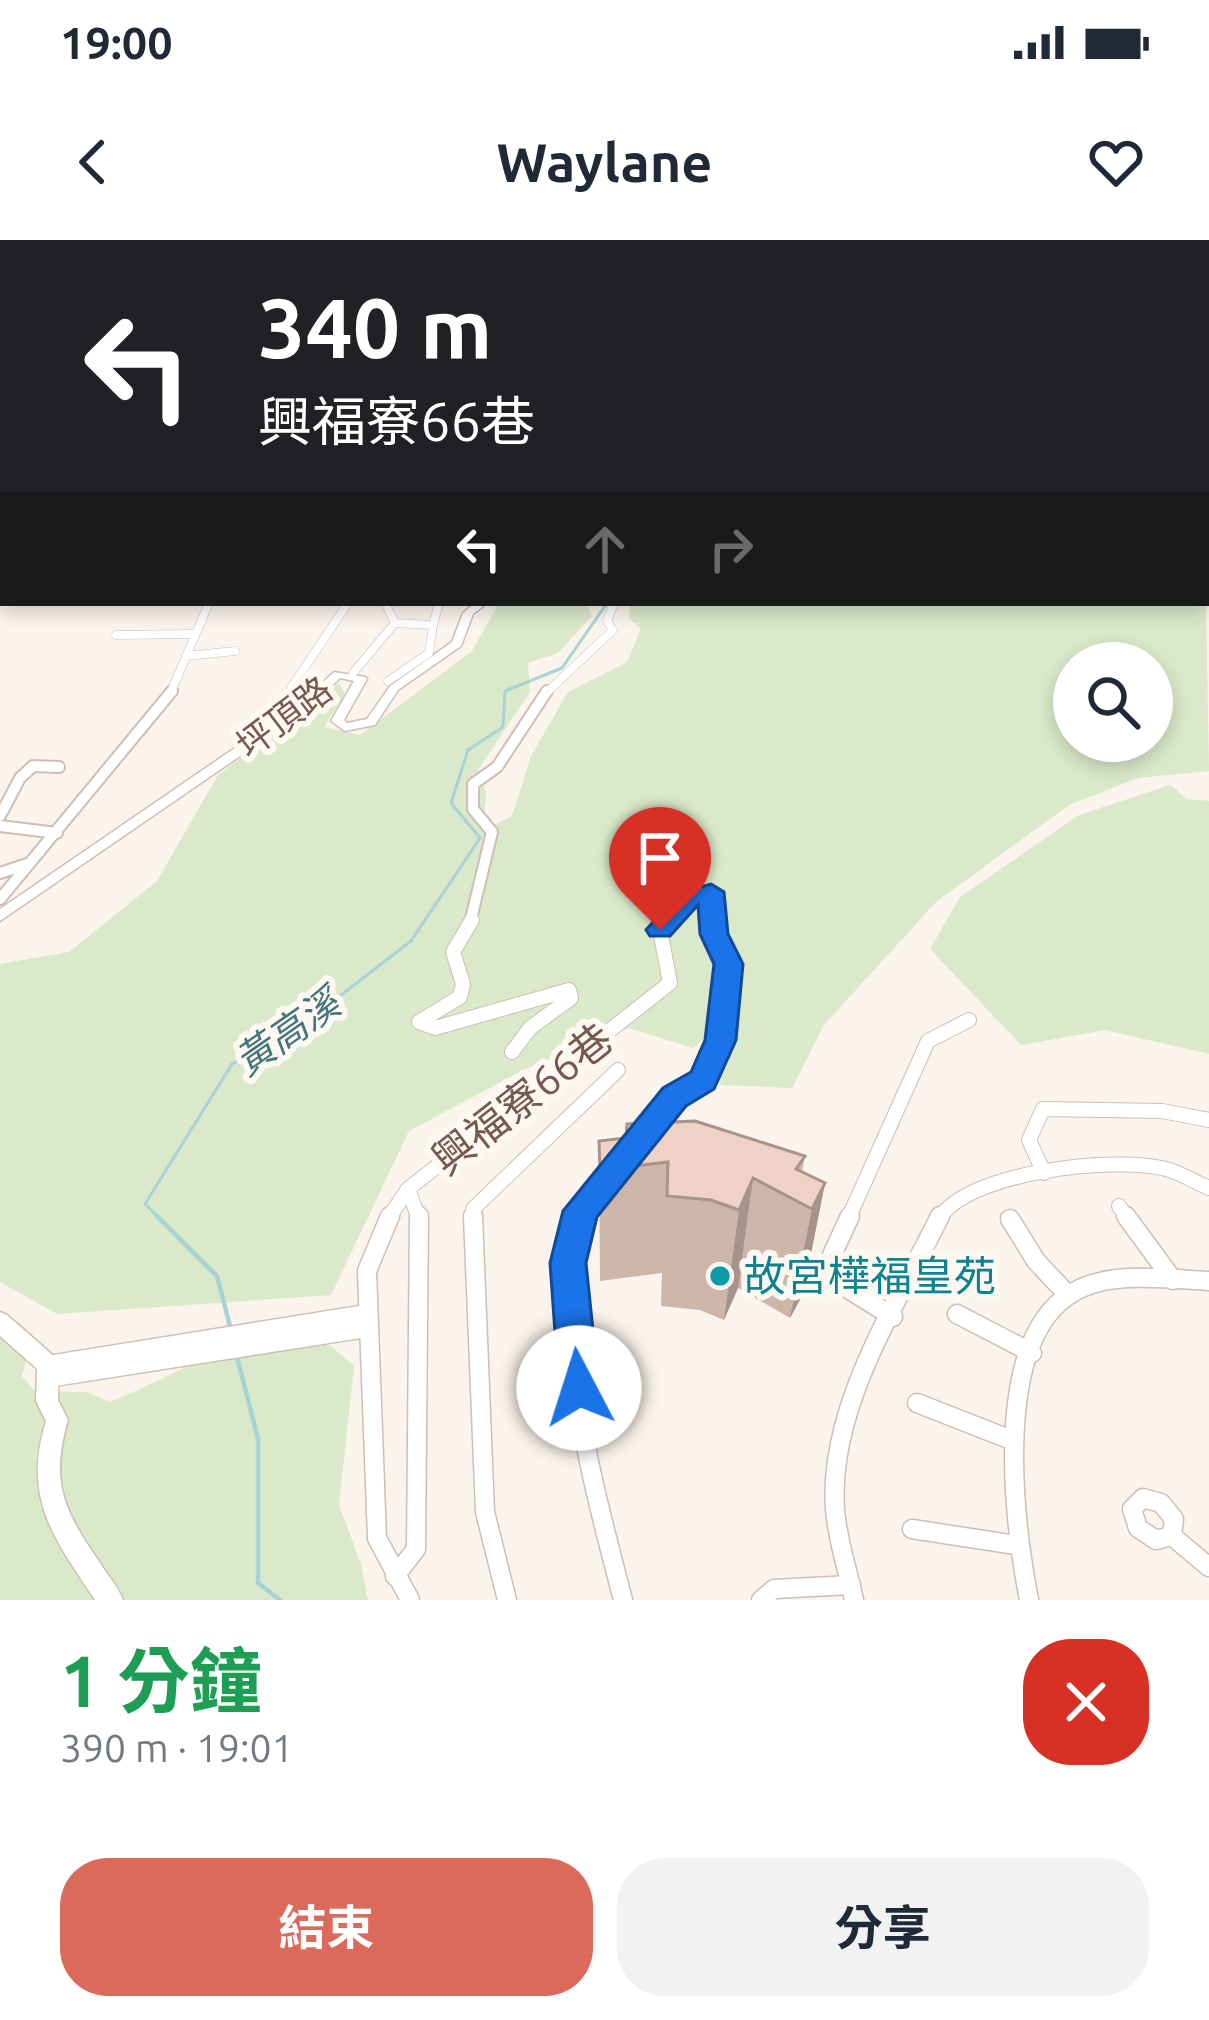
<!DOCTYPE html>
<html lang="zh-TW">
<head>
<meta charset="utf-8">
<style>
  :root { --surface:#fff; --page:#f2f2f3; --text:#1f2937; --muted:#747a83; --accent:#dc6a5a }
  body { margin:0; font-family:Ubuntu,"Noto Sans TC",sans-serif; background:var(--page); color:var(--text); height:100vh; display:flex; flex-direction:column; font-size:45px; white-space:nowrap }
  * { box-sizing:border-box; margin:0 }
  p { font-size:39px; color:var(--muted) }
  .icon { flex:none; width:66px; height:66px; fill:none; stroke:currentColor; stroke-width:2; stroke-linecap:round; stroke-linejoin:round }
  .map { position:relative; height:1360px; overflow:hidden }
  .panel { display:flex; flex-direction:column; background:var(--surface); flex:1 }
  .panel>* { flex:none }
  .guide { position:absolute; left:0px; top:0px; width:1209px; height:366px; box-shadow:0 6px 18px #0003; background:#202124; color:#fff; overflow:hidden }
  .fabs { position:absolute; left:1053px; top:402px; display:grid; gap:24px }
  .fabs a { display:grid; place-items:center; width:120px; height:120px; border-radius:50%; background:var(--surface); box-shadow:0 6px 18px #0003; font-size:60px }
  .pin { position:absolute; display:grid; place-items:center; width:102px; height:102px; color:#fff; margin:-123px -51px; border-radius:50% 50% 50% 0; rotate:-45deg; box-shadow:0 0 12px #0007 }
  .pin .icon { rotate:45deg }
  .me { position:absolute; width:132px; margin:-66px; rotate:355deg; stroke-linejoin:round; filter:drop-shadow(0 0 9px #0008) }
  .turn { display:flex; align-items:center; gap:42px; height:252px; padding:0 60px; font-size:54px }
  .turn .icon { width:156px; height:156px; stroke-width:2.5 }
  .turn b { display:block; font-size:84px; line-height:102px }
  .lanes { display:flex; align-items:center; height:114px; padding:0 60px; background:#0003; justify-content:center; gap:60px; direction:ltr }
  .lanes .off { opacity:.35 }
  .round { display:grid; place-items:center; flex:none; width:126px; height:126px; border-radius:48px; background:var(--page) }
  .head { display:flex; align-items:center; justify-content:space-between; height:204px; padding:0 60px }
  h1 { font-size:72px; font-weight:700; line-height:90px; color:#1e9e55 }
  .primary-button { display:flex; gap:24px; margin-top:auto; padding:24px 60px }
  .primary-button a { flex:1; height:138px; border-radius:48px; background:var(--accent); color:#fff; font-size:48px; font-weight:700; line-height:138px; text-align:center }
  .primary-button a+a { background:var(--page); color:var(--text) }
  .status { display:flex; justify-content:space-between; align-items:center; height:84px; padding:0 60px; background:var(--surface); direction:ltr }
  .status svg { height:33px; fill:currentColor }
  header { display:flex; justify-content:space-between; align-items:center; height:156px; padding:0 60px; background:var(--surface); font-size:54px; font-weight:700 }
  .map>svg:first-child { display:block }
  .green { fill:#dae9ca; fill-rule:evenodd }
  .lines { fill:none; stroke-linecap:round; stroke-linejoin:round }
  .stream-far1 { stroke:#a8d3d6; stroke-width:3 }
  .stream { stroke:#a8d3d6; stroke-width:4.5 }
  .minor-far3-casing { stroke:#d0bdb4; stroke-width:9 }
  .minor-far2-casing { stroke:#d0bdb4; stroke-width:14 }
  .minor-far1-casing { stroke:#d0bdb4; stroke-width:16 }
  .minor-casing { stroke:#d0bdb4; stroke-width:21 }
  .tertiary-casing { stroke:#d0bdb4; stroke-width:3 }
  .minor-far3 { stroke:#fff; stroke-width:8 }
  .minor-far2 { stroke:#fff; stroke-width:10 }
  .minor-far1 { stroke:#fff; stroke-width:14 }
  .minor { stroke:#fff; stroke-width:18 }
  .tertiary { fill:#fff; fill-rule:evenodd }
  .wall { fill:#ceb5a9 }
  .shaded-wall { fill:#a7938a }
  .building { fill:#efd2c5; stroke:#a7938a; stroke-width:3 }
  .route { fill:#1a73e8; stroke:#114b97; stroke-width:3 }
  .culture-dot { fill:#0f9aa8; stroke:#fef8f2; stroke-width:4.5 }
  .labels { text-anchor:middle; stroke-width:12; stroke-linejoin:round; paint-order:stroke }
  .street-label { font-size:36px; fill:#76594f; stroke:#fef8f2 }
  .water-label { font-size:39px; font-style:italic; fill:#437679; stroke:#fef8f2 }
  .near-street-label { font-size:42px; fill:#76594f; stroke:#fef8f2 }
  .near-culture-label { font-size:42px; fill:#0d838f; stroke:#fef8f2; text-anchor:start }
</style>
</head>
<body>
<div class="status"><b>19:00</b><svg viewBox="0 0 49 12"><path d="M0 12V9h3v3zM5 12V6h3v6zM10 12V3h3v9zM15 12V0h3v12zM26 1h20v11H26zM47 4h2v5h-2z"/></svg></div>
<header><svg class="icon" aria-label="back" viewBox="0 0 24 24"><path d="M15 5l-7 7 7 7"/></svg>Waylane<svg class="icon" aria-label="heart" viewBox="0 0 24 24"><path d="M12 20l-8-8c-3-5 5-10 8-4 3-6 11-1 8 4z"/></svg></header>
<div class="map">
<svg width="1209" height="1360" viewBox="0 0 1209 1360">
  <rect width="100%" height="100%" fill="#fbf4ec"/>
  <g class="green">
    <path d="M 1206,359 L 1209,531 L 1138,538 L 1069,565 L 936,662 L 824,785 L 792,848 L 720,845 L 729,779 L 693,808 L 629,788 L 525,829 L 409,891 L 331,1055 L 57,1074 L 0,1042 L 0,724 L 69,712 L 157,641 L 218,535 L 339,443 L 345,454 L 324,487 L 360,495 L 472,411 L 499,363 L 586,363 L 592,376 L 558,413 L 528,423 L 530,452 L 478,530 L 486,553 L 483,590 L 512,576 L 531,516 L 568,452 L 627,422 L 641,389 L 629,378 L 630,363 ZM 1074,423 L 1152,423 L 1152,501 L 1074,501 Z"/>
    <path d="M 1170,545 L 1187,559 L 1209,561 L 1209,814 L 1105,790 L 1021,805 L 930,709 L 960,657 L 1079,575 Z"/>
    <path d="M 0,1083 L 28,1114 L 22,1136 L 34,1151 L 87,1152 L 110,1162 C 168,1138 221,1108 278,1083 L 332,1107 L 354,1126 L 339,1265 L 361,1324 L 368,1360 L 0,1360 Z"/>
  </g>
  <g class="lines">
    <path class="stream-far1" d="M 160,979 L 145,964 L 232,824 L 301,786 L 411,701 L 480,598 L 451,563 L 468,510 L 503,487 L 505,451 L 562,428 L 607,363"/>
    <g class="stream">
      <path d="M 157,976 L 217,1036 L 231,1090"/>
      <path d="M 237,1117 L 258,1199 L 258,1343 L 280,1360"/>
    </g>
    <defs>
      <g id="minor-far3">
        <path d="M 385,363 L 395,383 L 433,385 L 429,413 L 388,441"/>
        <path d="M 433,385 L 439,363"/>
        <path d="M 116,395 L 192,394"/>
        <path d="M 186,416 L 235,411"/>
        <path d="M 353,433 L 395,383"/>
        <path d="M 291,448 L 348,363"/>
        <path d="M 170,454 L 209,363"/>
        <path d="M 545,454 L 613,390 L 607,381 L 614,363"/>
      </g>
      <g id="minor-far2">
        <path d="M 0,576 L 20,538 L 33,526 L 59,527"/>
        <path d="M 0,586 L 57,593"/>
        <path d="M 0,633 L 27,624"/>
        <path d="M 0,659 L 172,451"/>
        <path d="M 470,683 L 492,592 L 473,569 L 473,544 L 497,527 L 547,451"/>
        <path d="M 666,683 L 688,659 L 711,652 L 713,683"/>
      </g>
      <g id="minor-far1">
        <path d="M 472,680 L 453,712 L 463,744 L 460,757 L 419,782 L 435,788 L 569,750 L 571,758 L 530,788 L 512,812"/>
        <path d="M 646,892 L 675,857 L 703,840 L 720,800 L 729,724 L 713,680"/>
        <path d="M 1044,933 L 1029,900 L 1043,869 L 1162,871 L 1209,880"/>
        <path d="M 408,949 L 419,979"/>
        <path d="M 1119,966 L 1128,979"/>
        <path d="M 388,979 L 408,949 L 670,743 L 660,690 L 669,680"/>
        <path d="M 473,979 L 473,969 L 618,830"/>
        <path d="M 578,979 L 606,939"/>
        <path d="M 848,979 L 928,801 L 969,780"/>
        <path d="M 939,979 C 968,931 1116,916 1166,929 C 1181,933 1195,942 1209,948"/>
      </g>
      <g id="minor">
        <path d="M 390,976 L 367,1031 L 377,1298 L 410,1360"/>
        <path d="M 473,976 L 485,1272 L 507,1360"/>
        <path d="M 579,976 C 553,1103 591,1236 623,1360"/>
        <path d="M 850,976 L 832,1015 L 839,1043 L 893,1077"/>
        <path d="M 1126,976 L 1173,1040"/>
        <path d="M 1010,979 L 1036,1021 L 1067,1054"/>
        <path d="M 957,1074 L 1032,1113"/>
        <path d="M 48,1125 L 366,1074"/>
        <path d="M 48,1138 L 367,1088"/>
        <path d="M 917,1163 L 1014,1201"/>
        <path d="M 1143,1258 L 1161,1263 L 1174,1279 L 1172,1296 L 1156,1300 L 1138,1288 L 1132,1269 Z"/>
        <path d="M 912,1289 L 1016,1305"/>
        <path d="M 1172,1296 L 1209,1327"/>
        <path d="M 395,1336 L 416,1309 L 419,976"/>
        <path d="M 761,1360 L 774,1349 L 851,1345"/>
        <path d="M 854,1360 C 848,1331 837,1299 835,1269 C 828,1167 897,1064 940,976"/>
        <path d="M 1029,1360 C 1014,1282 991,1101 1072,1053 C 1110,1030 1167,1039 1209,1041"/>
      </g>
      <g id="tertiary">
        <path d="M 1206,194 L 1209,195 L 1209,200 L 1206,200 Z"/>
        <path d="M 475,363 L 487,363 L 473,374 L 461,406 L 398,450 L 375,485 L 345,491 L 331,481 L 354,441 L 340,438 L 307,470 L 0,681 L 0,669 L 299,464 L 334,432 L 365,437 L 367,439 L 344,480 L 347,483 L 367,479 L 390,446 L 452,402 L 463,373 Z"/>
        <path d="M 0,1072 L 7,1075 L 56,1118 L 59,1125 L 58,1160 L 68,1180 C 50,1241 63,1269 98,1320 C 106,1333 117,1345 123,1360 L 95,1360 C 54,1298 22,1258 46,1181 L 36,1161 L 37,1129 L 0,1096 Z"/>
      </g>
    </defs>
    <use href="#minor-far3" class="minor-far3-casing"/>
    <use href="#minor-far2" class="minor-far2-casing"/>
    <use href="#minor-far1" class="minor-far1-casing"/>
    <use href="#minor" class="minor-casing"/>
    <use href="#tertiary" class="tertiary-casing"/>
    <use href="#minor-far3" class="minor-far3"/>
    <use href="#minor-far2" class="minor-far2"/>
    <use href="#minor-far1" class="minor-far1"/>
    <use href="#minor" class="minor"/>
    <use href="#tertiary" class="tertiary"/>
  </g>
  <path class="wall" d="M 599,901 L 805,916 L 802,932 L 825,943 L 803,1054 L 790,1078 L 738,1048 L 724,1080 L 700,1070 L 661,1066 L 662,1033 L 600,1041 Z"/>
  <g class="shaded-wall">
    <path d="M 753,938 L 738,1048 L 724,1080 L 739,970 Z"/>
    <path d="M 825,943 L 803,1054 L 790,1078 L 812,969 Z"/>
  </g>
  <path class="building" d="M 695,881 L 805,916 L 796,929 L 825,943 L 812,969 L 753,938 L 739,970 L 711,960 L 667,956 L 668,922 L 600,930 L 599,901 L 626,898 L 627,884 Z"/>
  <linearGradient id="sky" x2="0" y2="1"><stop stop-color="#98c7e6"/><stop offset="0.42" stop-color="#fdfaf6"/><stop offset="1" stop-color="#fdfaf6" stop-opacity="0"/></linearGradient>
  <rect width="1209" height="329" fill="url(#sky)"/>
  <path class="route" d="M 711,644 L 724,652 L 728,694 L 743,724 L 736,800 L 714,849 L 686,866 L 597,977 L 586,1023 L 599,1148 L 593,1162 L 579,1167 L 565,1162 L 559,1148 L 550,1023 L 563,971 L 663,848 L 691,832 L 705,800 L 714,724 L 700,694 L 698,665 L 670,696 L 650,696 L 646,690 L 679,653 Z"/>
  <circle class="culture-dot" cx="720" cy="1036" r="12"/>
  <g class="labels">
    <g class="street-label">
      <text transform="translate(284 477) rotate(-37)" y="13">坪頂路</text>
    </g>
    <g class="water-label">
      <text transform="translate(287 792) rotate(-35)" y="14">黃高溪</text>
    </g>
    <g class="near-street-label">
      <text transform="translate(522 859) rotate(-38)" y="15">興福寮66巷</text>
    </g>
    <g class="near-culture-label">
      <text x="744" y="1051">故宮樺福皇苑</text>
    </g>
  </g>
</svg>
<div class="fabs">
<a><svg class="icon" aria-label="search" viewBox="0 0 24 24"><circle cx="10" cy="10" r="6"/><path d="M15 15l6 6"/></svg></a>
</div>
<div class="pin" style="left:660px;top:690px;background:#d93025"><svg class="icon" aria-label="arrive" viewBox="0 0 24 24"><path d="M6 21V4h12l-3 4 3 4H6"/></svg></div>
<svg class="me" style="left:579px;top:1148px" viewBox="-20 -20 40 40"><circle r="19" fill="#fff"/><path d="M0-13L10 11 0 6-10 11z" fill="#1a73e8"/></svg>
<div class="guide">
<div class="turn"><svg class="icon" aria-label="left" viewBox="0 0 24 24"><path d="M17 20v-9H6M10 6l-5 5 5 5"/></svg><div><b>340 m</b>興福寮66巷</div></div>
<div class="lanes"><svg class="icon" aria-label="left" viewBox="0 0 24 24"><path d="M17 20v-9H6M10 6l-5 5 5 5"/></svg><svg class="icon off" aria-label="ahead" viewBox="0 0 24 24"><path d="M12 20V5M6 11l6-6 6 6"/></svg><svg class="icon off" aria-label="right" viewBox="0 0 24 24"><path d="M7 20v-9h11M14 6l5 5-5 5"/></svg></div>
</div>
</div>
<section class="panel">
<div class="head"><div><h1>1 分鐘</h1><p>390 m · 19:01</p></div><a class="round" style="background:#d93025;color:#fff"><svg class="icon" aria-label="close" viewBox="0 0 24 24"><path d="M6 6l12 12M18 6L6 18"/></svg></a></div>
<div class="primary-button"><a>結束</a><a>分享</a></div>
</section>
</body>
</html>
